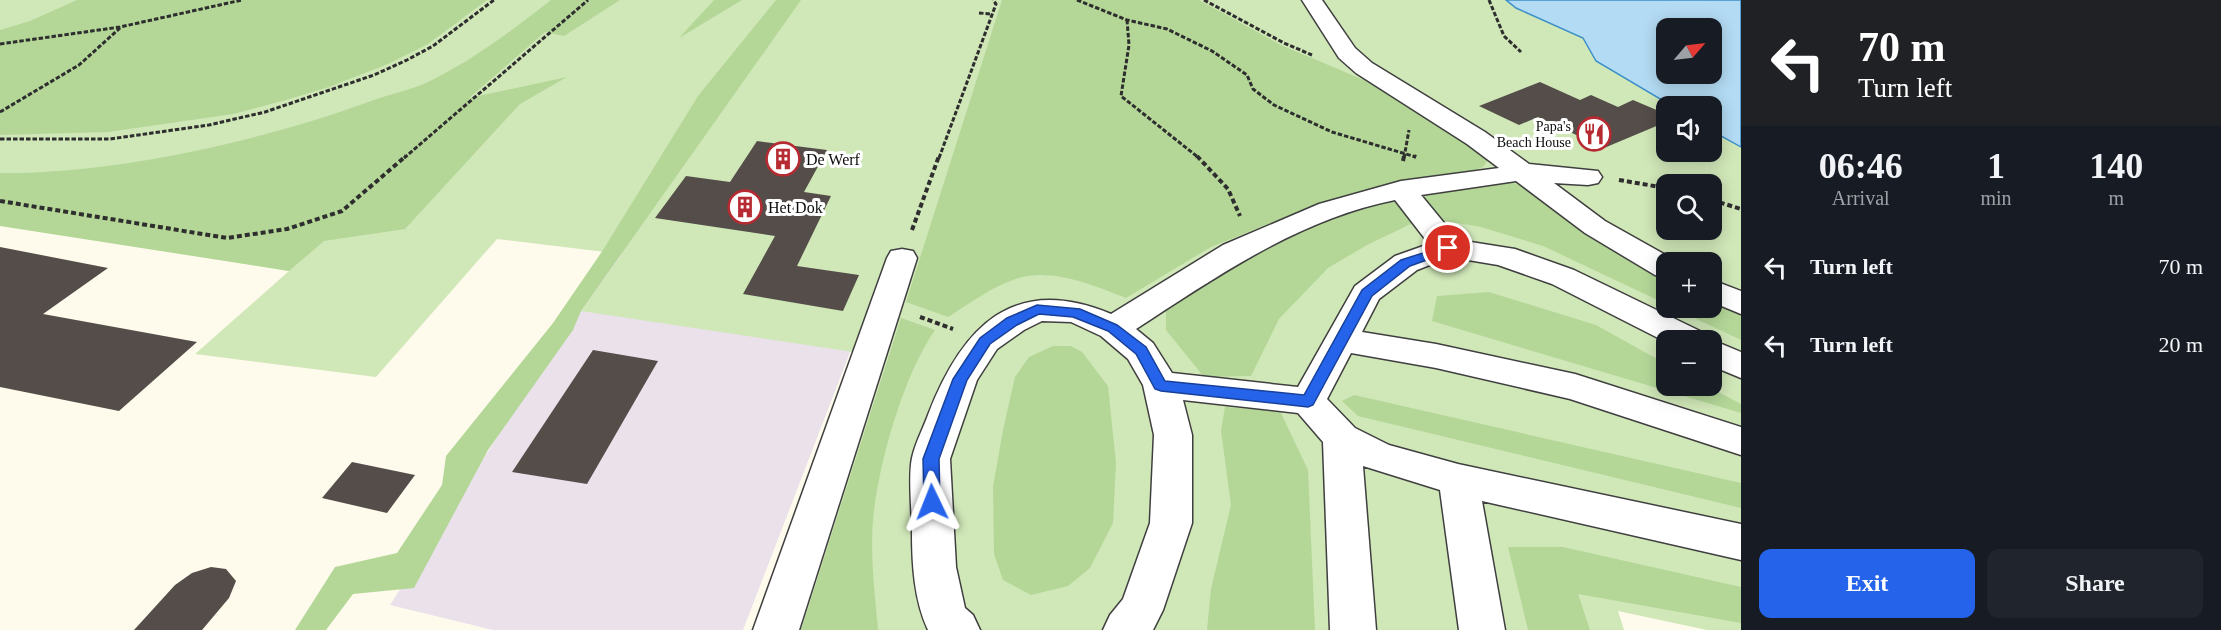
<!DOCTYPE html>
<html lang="en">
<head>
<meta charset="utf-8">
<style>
  :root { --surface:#171b24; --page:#20242c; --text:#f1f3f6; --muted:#9ea1a6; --accent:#2563eb }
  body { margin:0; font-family:Georgia,serif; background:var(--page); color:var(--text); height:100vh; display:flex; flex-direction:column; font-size:22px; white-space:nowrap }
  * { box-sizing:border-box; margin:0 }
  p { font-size:20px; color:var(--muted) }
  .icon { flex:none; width:33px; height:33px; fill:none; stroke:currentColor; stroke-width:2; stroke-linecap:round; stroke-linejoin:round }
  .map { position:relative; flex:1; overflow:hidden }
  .details { display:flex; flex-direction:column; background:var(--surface); width:480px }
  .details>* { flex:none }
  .top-card { background:#202124; color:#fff; overflow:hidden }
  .needle { width:39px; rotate:62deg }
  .controls { position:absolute; left:1656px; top:18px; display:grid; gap:12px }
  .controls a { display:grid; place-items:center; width:66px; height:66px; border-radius:12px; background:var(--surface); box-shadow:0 3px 15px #0003; font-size:30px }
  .pin { position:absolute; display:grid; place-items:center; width:51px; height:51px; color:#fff; margin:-26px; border:3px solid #fff; border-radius:50%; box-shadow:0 2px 6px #0007 }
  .me { position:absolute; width:66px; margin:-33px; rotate:358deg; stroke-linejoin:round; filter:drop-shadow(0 0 4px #0008) }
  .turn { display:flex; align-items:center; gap:21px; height:126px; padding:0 18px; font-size:27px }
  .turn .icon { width:78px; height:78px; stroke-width:2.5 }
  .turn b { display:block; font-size:42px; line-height:51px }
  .eta { display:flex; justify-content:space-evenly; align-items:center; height:102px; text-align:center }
  .eta b { font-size:36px; font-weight:700; line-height:42px }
  .cta { display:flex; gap:12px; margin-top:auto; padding:12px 18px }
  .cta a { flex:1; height:69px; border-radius:12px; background:var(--accent); color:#fff; font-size:24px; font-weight:700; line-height:69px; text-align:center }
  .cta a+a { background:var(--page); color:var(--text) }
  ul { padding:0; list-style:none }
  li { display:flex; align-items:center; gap:18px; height:78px; padding:0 18px }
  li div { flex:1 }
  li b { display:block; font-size:22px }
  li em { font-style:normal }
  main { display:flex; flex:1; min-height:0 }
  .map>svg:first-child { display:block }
  .industrial { fill:#eae1eb }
  .green { fill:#d0e7b8; fill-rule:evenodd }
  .forest { fill:#b4d798 }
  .water { fill:#b3dbf3; stroke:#3d90c7; stroke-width:1.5; fill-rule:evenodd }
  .building { fill:#544d49 }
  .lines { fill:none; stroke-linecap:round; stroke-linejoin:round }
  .minor-casing { stroke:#3f3f3f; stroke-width:3 }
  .path-far1 { stroke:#2e2e2e; stroke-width:3; stroke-dasharray:4.5 2; stroke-linecap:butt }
  .path { stroke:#2e2e2e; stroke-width:4; stroke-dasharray:5 3; stroke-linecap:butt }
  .minor { fill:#fff; fill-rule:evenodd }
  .route { fill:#2563eb; stroke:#184099; stroke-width:1.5 }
  .labels { text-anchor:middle; stroke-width:6; stroke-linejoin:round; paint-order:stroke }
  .far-poi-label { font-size:14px; fill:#0c0c0c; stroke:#fff; text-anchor:end }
  .poi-label { font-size:16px; fill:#0c0c0c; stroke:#fff; text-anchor:start }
</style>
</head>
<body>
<main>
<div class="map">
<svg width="1741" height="630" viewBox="0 0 1741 630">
  <rect width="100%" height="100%" fill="#fefbec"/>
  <path class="industrial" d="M 629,230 L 879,277 L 743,630 L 493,630 L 390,605 Z"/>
  <path class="green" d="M 0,0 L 1741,0 L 1741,630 L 1707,630 L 1618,611 L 1624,630 L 757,630 L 853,352 L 581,311 L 622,254 L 497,239 L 376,377 L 195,354 L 289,271 L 0,224 ZM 1666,28 L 1712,28 L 1712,74 L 1666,74 ZM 1666,106 L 1712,106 L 1712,152 L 1666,152 ZM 1666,184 L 1712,184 L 1712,230 L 1666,230 ZM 1666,262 L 1712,262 L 1712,308 L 1666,308 ZM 1666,340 L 1712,340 L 1712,386 L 1666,386 Z"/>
  <g class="forest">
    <path d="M 77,0 L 487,0 L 428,44 L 388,64 L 329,87 L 286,100 L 233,114 L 108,132 L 0,135 L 0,30 L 30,21 Z"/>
    <path d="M 551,0 L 620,0 L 564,36 L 545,32 L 469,98 L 567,77 L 520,104 L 405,229 L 324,241 L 289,271 L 0,226 L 0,173 C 118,174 262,141 374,100 C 393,93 416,89 434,79 C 476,58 514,29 551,0 Z"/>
    <path d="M 714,0 L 742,0 L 679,38 Z"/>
    <path d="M 776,0 L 801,0 L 581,311 L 573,330 L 488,450 L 414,588 L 353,594 L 326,630 L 295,630 L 335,567 L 397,553 L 442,485 L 446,456 L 553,323 L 603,250 L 698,96 Z"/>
    <path d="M 1002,0 L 1199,0 L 1281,45 L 1397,94 L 1491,156 L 1483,167 L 1470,172 L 1380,186 L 1321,203 L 1211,247 L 1126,298 C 1092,285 1049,266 1013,280 C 990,288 969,304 948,317 L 906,302 Z"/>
    <path d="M 1510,182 L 1523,186 L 1625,253 L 1666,275 L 1666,304 L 1543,246 L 1481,227 L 1440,220 L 1412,193 Z"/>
    <path d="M 1395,197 L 1415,222 L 1367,245 L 1328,268 L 1279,319 L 1251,376 L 1204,377 L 1166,330 L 1166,309 C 1233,256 1314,223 1395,197 Z"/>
    <path d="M 1489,292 L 1596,325 L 1666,364 L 1666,386 L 1707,386 L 1741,404 L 1741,413 L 1432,321 L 1437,296 Z"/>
    <path d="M 1712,296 L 1741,310 L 1741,340 L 1673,308 L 1712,308 Z"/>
    <path d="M 901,318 L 935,330 C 903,376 878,465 873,520 C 870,557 875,594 878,630 L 801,630 Z"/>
    <path d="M 1053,346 L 1071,346 L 1082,352 L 1108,386 L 1116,463 L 1113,523 L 1090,568 L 1068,586 L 1031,595 L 1003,580 L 994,554 L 993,487 L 1003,430 L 1015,377 L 1029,357 Z"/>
    <path d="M 1354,395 L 1741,483 L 1741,508 L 1358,416 L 1342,401 Z"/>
    <path d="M 1225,407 L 1280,411 L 1308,470 L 1315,630 L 1207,630 L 1211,589 L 1231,505 L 1221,431 Z"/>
    <path d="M 1508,547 L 1563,547 L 1741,587 L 1741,623 L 1578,594 L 1590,630 L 1528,630 Z"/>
  </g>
  <path class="water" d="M 1506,0 L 1741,0 L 1741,147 L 1712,131 L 1712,106 L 1672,106 L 1596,61 L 1583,38 L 1516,8 ZM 1666,28 L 1712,28 L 1712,74 L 1666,74 Z"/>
  <g class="building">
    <path d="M 1540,82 L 1580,100 L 1591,95 L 1618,107 L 1633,100 L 1666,114 L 1666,122 L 1604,148 L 1538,117 L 1519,125 L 1479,106 Z"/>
    <path d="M 757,141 L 827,150 L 804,192 L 831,196 L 797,266 L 859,275 L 843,311 L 743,294 L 775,236 L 655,218 L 686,176 L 730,182 Z"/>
    <path d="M 0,247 L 108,268 L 43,314 L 197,342 L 119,411 L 0,387 Z"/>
    <path d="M 593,350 L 658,361 L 587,484 L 512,472 Z"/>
    <path d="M 352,462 L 415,475 L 387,513 L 322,498 Z"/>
    <path d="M 211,567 L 226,569 L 236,581 L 229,598 L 202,630 L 134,630 L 175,585 L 192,573 Z"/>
  </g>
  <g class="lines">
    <defs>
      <g id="minor">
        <path d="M 1302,0 L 1322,0 L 1355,48 L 1372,63 L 1485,132 L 1529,164 L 1598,171 L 1602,177 L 1598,183 L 1588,185 L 1554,183 L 1605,221 L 1678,262 L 1666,262 L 1666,278 L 1655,275 L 1585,233 L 1516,181 L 1421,195 L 1458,240 L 1515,249 L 1574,270 L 1702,332 L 1707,340 L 1666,342 L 1552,284 L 1498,265 L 1450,257 L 1417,270 L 1379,299 L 1362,332 L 1436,344 L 1575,374 L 1741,427 L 1741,455 L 1570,399 L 1436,368 L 1351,353 L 1327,399 L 1355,428 L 1389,445 L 1458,464 L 1741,524 L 1741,560 L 1482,501 L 1505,630 L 1459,630 L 1440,490 L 1363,466 L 1376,630 L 1330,630 L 1323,442 L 1298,413 L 1183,400 L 1192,435 L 1192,523 L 1163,610 L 1153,630 L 1103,630 L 1110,615 L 1123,599 L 1150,523 L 1154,435 L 1143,385 L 1128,359 L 1101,336 L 1071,322 L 1042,321 L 1024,330 L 997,349 L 977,380 L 950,459 L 956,567 L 965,608 L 973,615 L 980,630 L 928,630 C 914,600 912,564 912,531 C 912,511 908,476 912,458 C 915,443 923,429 928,415 C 962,327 1013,273 1111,314 L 1223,245 L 1319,204 L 1401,181 L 1499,168 L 1467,144 L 1356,73 L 1339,58 ZM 1395,200 L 1429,244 L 1395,256 L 1355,286 L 1298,387 L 1172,373 L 1153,343 L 1136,329 C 1216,277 1299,219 1395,200 Z"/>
        <path d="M 902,249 L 913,251 L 917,258 L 799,630 L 753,630 L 887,258 L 891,251 Z"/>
        <path d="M 1712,280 L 1741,291 L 1741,314 L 1712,302 Z"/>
        <path d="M 1711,340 L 1712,340 L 1741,352 L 1741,378 L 1712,366 Z"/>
      </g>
    </defs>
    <use href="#minor" class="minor-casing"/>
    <g class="path-far1">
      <path d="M 1077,0 L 1127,20 L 1167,29 L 1212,51 L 1247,75 L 1253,89 L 1274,105 L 1332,132 L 1416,157"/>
      <path d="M 1204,0 L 1284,43 L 1312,55"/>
      <path d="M 1489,0 L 1504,36 L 1521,52"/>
      <path d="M 979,13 L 991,14"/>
      <path d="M 1127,20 L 1129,45 L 1121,96 L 1199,158"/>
      <path d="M 0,44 L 120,27 L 242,0"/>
      <path d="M 0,112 L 79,65 L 120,28"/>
      <path d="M 0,139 L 110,139 L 209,125 L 265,112 L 374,75 L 407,60 L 433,46 L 494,0"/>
      <path d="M 404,158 L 588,0"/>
      <path d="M 939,158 L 996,4 L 993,0"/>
      <path d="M 1404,158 L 1409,130"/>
    </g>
    <g class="path">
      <path d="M 1197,156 L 1228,189 L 1240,216"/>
      <path d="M 1414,156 L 1416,157"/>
      <path d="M 1403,161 L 1404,156"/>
      <path d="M 1619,180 L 1666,188"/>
      <path d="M 1712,200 L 1741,209"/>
      <path d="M 0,201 L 227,238 L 287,229 L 342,211 L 406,156"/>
      <path d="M 912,230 L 939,156"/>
      <path d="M 920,317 L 953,329"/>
    </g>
    <use href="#minor" class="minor"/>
  </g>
  <path class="route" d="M 1448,245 L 1452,246 L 1454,248 L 1452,251 L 1410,266 L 1372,296 L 1313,405 L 1308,407 L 1161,391 L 1155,389 L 1136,354 L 1108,331 L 1073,317 L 1039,314 L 1017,325 L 990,344 L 967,380 L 939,459 L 940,502 L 938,507 L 932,509 L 926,507 L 924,502 L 923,459 L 953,379 L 980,338 L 1007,318 L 1037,305 L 1080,309 L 1117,325 L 1146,347 L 1165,381 L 1304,395 L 1362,290 L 1401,260 Z"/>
  <defs>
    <symbol id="restaurant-ring" viewBox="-11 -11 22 22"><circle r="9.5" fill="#fff" stroke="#b62b32" stroke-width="1.5"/><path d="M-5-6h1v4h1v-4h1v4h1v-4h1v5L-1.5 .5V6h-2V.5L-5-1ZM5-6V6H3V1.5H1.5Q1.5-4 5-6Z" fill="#b62b32"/></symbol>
    <symbol id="building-ring" viewBox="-11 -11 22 22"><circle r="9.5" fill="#fff" stroke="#b62b32" stroke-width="1.5"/><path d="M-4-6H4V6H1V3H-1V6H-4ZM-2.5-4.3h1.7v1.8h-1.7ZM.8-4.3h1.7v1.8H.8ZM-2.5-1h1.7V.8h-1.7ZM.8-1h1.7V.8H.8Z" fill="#b62b32"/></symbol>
  </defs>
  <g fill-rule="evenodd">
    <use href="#restaurant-ring" x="1575" y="115" width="38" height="38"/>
    <use href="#building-ring" x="764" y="140" width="38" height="38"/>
    <use href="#building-ring" x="726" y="188" width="38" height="38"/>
  </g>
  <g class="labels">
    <g class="far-poi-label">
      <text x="1571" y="131">Papa's<tspan x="1571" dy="16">Beach House</tspan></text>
    </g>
    <g class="poi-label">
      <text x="806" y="165">De Werf</text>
      <text x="768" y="213">Het Dok</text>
    </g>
  </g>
</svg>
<div class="controls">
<a><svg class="needle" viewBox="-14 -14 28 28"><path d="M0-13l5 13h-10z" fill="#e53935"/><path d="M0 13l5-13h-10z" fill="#9ea1a6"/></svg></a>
<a><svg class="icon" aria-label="sound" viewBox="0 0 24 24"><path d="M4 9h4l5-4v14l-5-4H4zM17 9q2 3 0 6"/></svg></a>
<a><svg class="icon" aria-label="search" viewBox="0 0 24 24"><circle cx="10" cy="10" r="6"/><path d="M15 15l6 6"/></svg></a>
<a>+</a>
<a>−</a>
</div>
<div class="pin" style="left:1448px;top:248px;background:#d93025"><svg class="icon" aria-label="arrive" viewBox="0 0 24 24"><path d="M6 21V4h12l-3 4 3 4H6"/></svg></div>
<svg class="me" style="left:932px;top:502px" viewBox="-20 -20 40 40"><path d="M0-17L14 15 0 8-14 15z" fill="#2563eb" stroke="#fff" stroke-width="4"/></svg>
</div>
<section class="details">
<div class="top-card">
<div class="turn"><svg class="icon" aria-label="left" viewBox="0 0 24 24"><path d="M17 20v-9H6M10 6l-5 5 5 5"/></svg><div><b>70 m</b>Turn left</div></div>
</div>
<div class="eta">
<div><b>06:46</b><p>Arrival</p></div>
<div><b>1</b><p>min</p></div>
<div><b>140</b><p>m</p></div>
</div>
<ul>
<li><svg class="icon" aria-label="left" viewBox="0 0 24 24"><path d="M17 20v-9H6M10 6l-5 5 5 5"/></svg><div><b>Turn left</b></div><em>70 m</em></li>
<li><svg class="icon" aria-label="left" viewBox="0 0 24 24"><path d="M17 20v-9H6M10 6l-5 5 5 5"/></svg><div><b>Turn left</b></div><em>20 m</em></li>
</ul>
<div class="cta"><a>Exit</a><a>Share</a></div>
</section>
</main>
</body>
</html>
